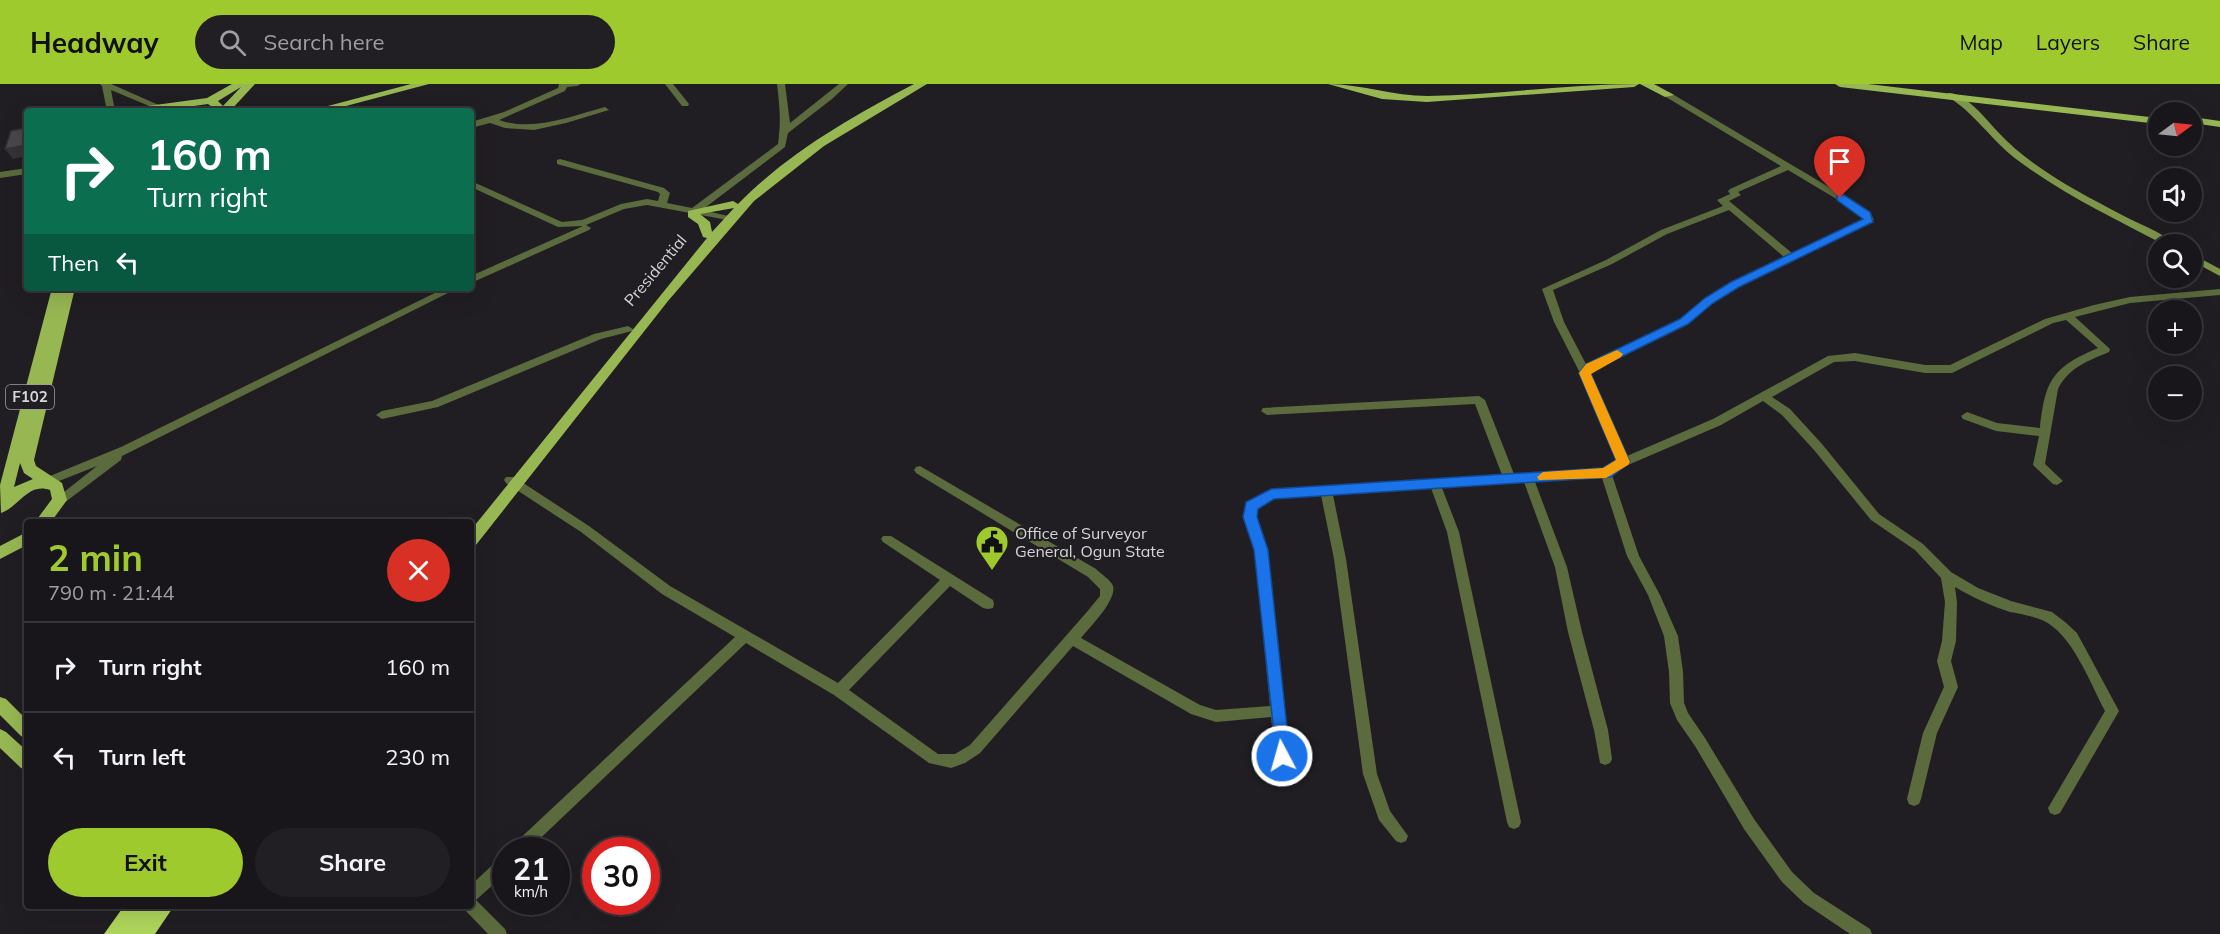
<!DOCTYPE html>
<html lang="en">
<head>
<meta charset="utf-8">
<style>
  :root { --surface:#18161a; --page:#211f23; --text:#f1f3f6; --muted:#9f9fa2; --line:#363539; --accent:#9fca2d }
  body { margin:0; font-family:Mulish,sans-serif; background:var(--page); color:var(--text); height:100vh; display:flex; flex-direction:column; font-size:22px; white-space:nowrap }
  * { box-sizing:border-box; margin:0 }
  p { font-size:20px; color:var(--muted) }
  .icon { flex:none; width:33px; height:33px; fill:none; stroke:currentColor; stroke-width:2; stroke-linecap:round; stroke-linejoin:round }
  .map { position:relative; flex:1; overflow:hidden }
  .details { position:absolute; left:24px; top:435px; width:450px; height:390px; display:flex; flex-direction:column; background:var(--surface); border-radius:6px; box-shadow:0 6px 24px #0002,0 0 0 2px var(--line) }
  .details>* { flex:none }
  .guide { position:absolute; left:24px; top:24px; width:450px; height:183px; border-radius:6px; box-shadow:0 6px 24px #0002,0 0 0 2px var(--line); background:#0b6e4f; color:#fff; overflow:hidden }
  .needle { width:39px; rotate:75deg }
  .buttons { position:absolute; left:2148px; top:18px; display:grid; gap:12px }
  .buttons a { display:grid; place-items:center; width:54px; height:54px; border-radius:50%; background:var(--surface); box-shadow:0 6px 24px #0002,0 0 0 2px var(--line); font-size:30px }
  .speed { position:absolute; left:492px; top:753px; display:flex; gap:12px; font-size:30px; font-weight:700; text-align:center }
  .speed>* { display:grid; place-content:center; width:78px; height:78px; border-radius:50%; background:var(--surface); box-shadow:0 6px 24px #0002,0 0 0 2px var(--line); line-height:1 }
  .speed small { font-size:15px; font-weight:400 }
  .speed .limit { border:9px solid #d22; background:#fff; color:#111 }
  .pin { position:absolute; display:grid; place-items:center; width:51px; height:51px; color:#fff; margin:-62px -26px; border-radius:50% 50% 50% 0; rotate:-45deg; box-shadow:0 0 6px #0007 }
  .pin .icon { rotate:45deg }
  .me { position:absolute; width:66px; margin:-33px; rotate:354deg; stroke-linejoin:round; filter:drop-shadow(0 0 4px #0008) }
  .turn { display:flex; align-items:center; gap:21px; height:126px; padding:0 24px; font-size:27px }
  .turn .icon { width:78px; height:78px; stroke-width:2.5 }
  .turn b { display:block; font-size:42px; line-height:51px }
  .then { display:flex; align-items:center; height:57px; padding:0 24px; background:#0003; gap:12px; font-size:22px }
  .round { display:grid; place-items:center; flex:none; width:63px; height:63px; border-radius:32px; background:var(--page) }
  .head { display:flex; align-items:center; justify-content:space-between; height:102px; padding:0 24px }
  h1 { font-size:36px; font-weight:700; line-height:45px; color:var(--accent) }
  .cta { display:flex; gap:12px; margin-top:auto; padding:12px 24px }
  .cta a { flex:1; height:69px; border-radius:36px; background:var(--accent); color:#111; font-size:24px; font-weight:700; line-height:69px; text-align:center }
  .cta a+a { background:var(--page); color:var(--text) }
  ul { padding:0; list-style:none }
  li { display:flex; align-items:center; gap:18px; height:90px; padding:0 24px; border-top:2px solid var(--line) }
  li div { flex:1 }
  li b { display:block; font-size:22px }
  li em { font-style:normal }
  header { display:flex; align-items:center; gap:36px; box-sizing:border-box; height:84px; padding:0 30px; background:var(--accent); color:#111 }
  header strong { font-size:28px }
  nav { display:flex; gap:33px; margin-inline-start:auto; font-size:21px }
  .search { width:420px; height:54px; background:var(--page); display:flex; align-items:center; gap:15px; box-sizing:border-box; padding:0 21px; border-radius:33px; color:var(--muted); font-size:22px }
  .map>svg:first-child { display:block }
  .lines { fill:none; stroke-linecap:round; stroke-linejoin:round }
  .street { fill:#5b6b3d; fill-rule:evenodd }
  .secondary { fill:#7d964a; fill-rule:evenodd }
  .primary { fill:#97b753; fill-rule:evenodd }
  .highway { fill:#afd65b; fill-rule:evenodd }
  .shaded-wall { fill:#343235 }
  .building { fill:#4a474c; stroke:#343235; stroke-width:1.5 }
  .route { fill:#1a73e8; stroke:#114b97; stroke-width:1.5 }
  .slow { fill:#f59e0b }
  .labels { text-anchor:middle; stroke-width:4.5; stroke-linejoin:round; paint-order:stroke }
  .shield { fill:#201e22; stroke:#9f9da1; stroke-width:1.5 }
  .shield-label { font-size:15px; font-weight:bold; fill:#d5d4d7 }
  .street-label { font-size:16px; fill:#d5d4d7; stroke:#201e22 }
  .poi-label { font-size:16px; fill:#d5d4d7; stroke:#201e22; text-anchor:start }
</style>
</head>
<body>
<header>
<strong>Headway</strong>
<div class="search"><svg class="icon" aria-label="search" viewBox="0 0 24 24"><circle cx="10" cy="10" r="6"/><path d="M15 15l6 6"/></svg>Search here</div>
<nav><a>Map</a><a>Layers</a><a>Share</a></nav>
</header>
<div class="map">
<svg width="2220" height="850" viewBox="0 0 2220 850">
  <rect width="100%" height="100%" fill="#201e22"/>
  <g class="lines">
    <g class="street">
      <path d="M 100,0 L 111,0 L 161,22 L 154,24 L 111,6 L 115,27 L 107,27 L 102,2 Z"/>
      <path d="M 559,0 L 581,0 L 577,2 L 567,3 L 565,7 L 499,36 C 534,48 571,32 605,23 L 609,26 L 566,39 L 534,46 L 505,44 L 490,39 L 471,44 L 471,38 L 504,28 L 558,4 Z"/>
      <path d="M 665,0 L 673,0 L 689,20 L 688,22 L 682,22 Z"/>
      <path d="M 777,0 L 785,0 L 790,39 L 839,0 L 848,0 L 832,15 L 788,49 L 785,63 L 702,126 L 733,133 L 733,137 L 647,121 L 624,125 L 586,141 L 591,144 L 589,146 L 471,199 L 471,192 L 583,142 L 558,143 L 471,103 L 471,97 L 562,138 L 582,136 L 621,120 L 647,115 L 658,117 L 660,110 L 658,108 L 557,80 L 557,76 L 560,75 L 664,104 L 670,109 L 667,119 L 692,124 L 778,60 C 781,37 780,25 777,0 Z"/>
      <path d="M 1669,8 L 1861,122 L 1870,128 L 1874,136 L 1739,202 L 1713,218 L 1688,240 L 1605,280 L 1591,290 L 1627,372 L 1713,335 L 1828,272 L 1855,269 L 1925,281 L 1950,281 L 2045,235 L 2094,221 L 2130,213 L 2220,205 L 2220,211 L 2130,219 L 2075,233 L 2110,265 L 2109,268 C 2088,277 2069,283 2058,305 L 2045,380 L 2063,397 L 2057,401 L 2053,400 L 2033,381 L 2039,352 L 1996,347 L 1963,335 L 1961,332 L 1967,328 L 1997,339 L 2040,344 C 2045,296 2053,283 2098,264 L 2066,236 L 2053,239 L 1952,289 L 1925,289 L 1855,277 L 1834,278 L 1772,313 L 1790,325 L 1822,360 L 1879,430 L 1923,460 L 1951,488 L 1978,504 L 2011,517 L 2052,528 L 2065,538 L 2077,549 L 2119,627 L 2060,729 L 2055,731 L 2050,729 L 2048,724 L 2105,627 C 2090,599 2072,549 2042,536 C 2032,532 2021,530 2010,528 C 1991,522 1972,513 1955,503 L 1957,518 L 1956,557 L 1951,577 L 1958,603 L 1937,649 L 1921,715 L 1919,720 L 1914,722 L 1909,720 L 1907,715 L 1923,649 L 1944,603 L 1937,577 L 1942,557 L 1945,518 L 1941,494 L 1915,466 L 1871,436 L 1814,366 L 1782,331 L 1763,317 L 1721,341 L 1628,381 L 1612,391 L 1639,472 L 1660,511 L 1678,552 L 1683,588 L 1684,619 L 1688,629 L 1705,654 L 1754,735 L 1792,788 L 1814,809 L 1870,845 L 1872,850 L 1850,850 L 1804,819 L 1782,798 L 1744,745 L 1695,662 L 1677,636 L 1670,619 L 1669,588 L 1664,552 L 1648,511 L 1627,472 L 1602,394 L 1535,398 L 1567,483 L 1582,548 L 1608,646 L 1612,675 L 1610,679 L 1605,681 L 1600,679 L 1594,646 L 1568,548 L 1555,483 L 1524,398 L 1442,404 L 1459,448 L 1521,738 L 1519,743 L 1514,745 L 1509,743 L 1507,738 L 1447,448 L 1431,404 L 1333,411 L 1346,475 L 1377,690 L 1390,727 L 1408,752 L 1406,757 L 1401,759 L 1396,757 L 1379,736 L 1363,690 L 1334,475 L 1321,411 L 1273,414 L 1257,424 L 1256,433 L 1267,466 L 1289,671 L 1287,675 L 1282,677 L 1277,675 L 1275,671 L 1271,633 L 1216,638 L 1191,630 L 1073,562 L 980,669 L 965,679 L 951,684 L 929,679 L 834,611 L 746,559 L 528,766 L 511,766 L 513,761 L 735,553 L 662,510 L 581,448 L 506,399 L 504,396 L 506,393 L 514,393 L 589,442 L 670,502 L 838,599 L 940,496 L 883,458 L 881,455 L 883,452 L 891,452 L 993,516 L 994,520 L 993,524 L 988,525 L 983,524 L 950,502 L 849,606 L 938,670 L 955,670 L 970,661 L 1086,529 L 1100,512 L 1100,505 L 1088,493 L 916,389 L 914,386 L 916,383 L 920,382 L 1096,485 C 1101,490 1111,496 1113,502 C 1117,516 1090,543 1081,554 L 1200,621 L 1216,626 L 1270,622 L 1255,466 L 1244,433 L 1247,419 L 1271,406 L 1502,391 L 1475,320 L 1267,331 L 1261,327 L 1263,324 L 1479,312 L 1485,316 L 1514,390 L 1604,385 L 1618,376 L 1580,289 L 1554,238 L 1542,205 L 1606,176 L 1661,146 L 1723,122 L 1717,116 L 1730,110 L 1728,107 L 1730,105 L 1781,82 L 1666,13 L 1666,9 ZM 1788,86 L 1855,126 L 1863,131 L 1864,135 L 1792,169 L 1729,117 L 1741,111 L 1738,108 ZM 1729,126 L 1784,173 L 1731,198 L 1705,214 L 1680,236 L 1597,274 L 1587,282 L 1564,238 L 1553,206 L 1612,180 L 1667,150 Z"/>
      <path d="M 27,84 L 27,90 L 0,94 L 0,88 Z"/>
      <path d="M 445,204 L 458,204 L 122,372 L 121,376 L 64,419 L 60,420 L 54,416 L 97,382 L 49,401 L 43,397 L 45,394 L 121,363 Z"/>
      <path d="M 628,242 L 633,245 L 632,247 L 601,255 L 438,323 L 382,335 L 376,331 L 382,327 L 432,317 L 594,250 Z"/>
      <path d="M 506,771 L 506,789 L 476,816 L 505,845 L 507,850 L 488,850 L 466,827 L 463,822 L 471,822 L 471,801 L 501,773 Z"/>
    </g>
    <g class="secondary">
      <path d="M 1948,9 C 1965,8 1987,36 1997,47 C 2031,84 2078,108 2122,131 C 2138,140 2161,147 2174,160 L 2163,160 C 2113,134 2061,109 2016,75 C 1991,56 1975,29 1948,13 Z"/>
      <path d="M 2192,170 L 2220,185 L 2220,192 L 2192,177 Z"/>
    </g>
    <g class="primary">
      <path d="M 232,0 L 255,0 L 230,27 L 213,27 L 212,23 L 208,20 L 158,27 L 128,27 L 133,24 L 207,14 ZM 241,3 L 223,22 L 218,17 Z"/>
      <path d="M 411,0 L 429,0 L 327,27 L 309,27 Z"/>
      <path d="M 914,0 L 927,0 L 824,62 L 754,117 L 668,217 L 476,461 L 471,463 L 471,446 L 707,154 L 703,153 L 698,140 L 688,133 L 688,127 L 733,117 L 738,120 C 788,69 851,33 914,0 ZM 734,124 L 712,148 L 710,138 L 700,130 Z"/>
      <path d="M 1328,0 C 1361,0 1393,12 1428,12 C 1498,11 1568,0 1639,0 L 1634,3 L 1427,18 L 1382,15 Z"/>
      <path d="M 1640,0 L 1654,0 L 1674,11 L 1665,13 Z"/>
      <path d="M 1835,0 L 1868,0 L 2158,34 L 2158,40 L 1840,3 Z"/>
      <path d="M 2192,33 L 2220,37 L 2220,43 L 2192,39 Z"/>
      <path d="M 52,204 L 75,204 L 34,376 L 36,382 L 62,399 L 67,416 L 51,438 L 35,438 L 52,415 L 50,406 C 28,398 19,423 1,429 L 0,401 ZM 20,379 L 24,389 L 33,395 L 14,403 Z"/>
      <path d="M 27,448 L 27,461 L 0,475 L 0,462 Z"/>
      <path d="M 0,613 L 6,615 L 27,636 L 27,655 L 21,652 L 0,631 Z"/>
      <path d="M 0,645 L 6,648 L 27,667 L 27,686 L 21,684 L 0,664 Z"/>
    </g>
    <path class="highway" d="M 124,822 L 174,822 L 155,850 L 104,850 Z"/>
  </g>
  <path class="shaded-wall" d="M 27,61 L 27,72 L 13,75 L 5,65 Z"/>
  <path class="building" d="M 27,44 L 27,61 L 5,65 L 11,47 Z"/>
  <path class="route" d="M 1837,111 L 1844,111 L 1870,128 L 1873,138 L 1739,203 L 1713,219 L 1688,240 L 1594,286 L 1591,290 L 1630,378 L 1611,393 L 1274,415 L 1258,425 L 1257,433 L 1268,466 L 1290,672 L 1288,677 L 1277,677 L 1254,466 L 1243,433 L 1246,418 L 1271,405 L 1603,384 L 1616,376 L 1579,289 L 1586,280 L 1680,235 L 1705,214 L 1731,198 L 1863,135 L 1837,116 Z"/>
  <path class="slow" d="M 1617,266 L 1623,270 L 1621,273 L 1591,290 L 1630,378 L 1628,381 L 1606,394 L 1539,396 L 1537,393 L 1543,388 L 1603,384 L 1616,376 L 1579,289 L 1586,280 Z"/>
  <defs>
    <symbol id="civic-pin" viewBox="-11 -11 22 30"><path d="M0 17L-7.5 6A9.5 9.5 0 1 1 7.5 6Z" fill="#9fca2d" stroke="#201e22"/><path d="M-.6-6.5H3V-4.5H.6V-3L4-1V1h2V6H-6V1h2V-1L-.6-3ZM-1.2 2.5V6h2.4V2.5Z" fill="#111"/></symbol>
  </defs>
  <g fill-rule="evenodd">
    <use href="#civic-pin" x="973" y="439" width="38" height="52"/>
  </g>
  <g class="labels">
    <rect class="shield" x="6" y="301" width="48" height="24" rx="4.5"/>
    <g class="shield-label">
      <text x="30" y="318">F102</text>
    </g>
    <g class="street-label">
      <text transform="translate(655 186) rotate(-50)" y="6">Presidential</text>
    </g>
    <g class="poi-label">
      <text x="1015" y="455">Office of Surveyor<tspan x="1015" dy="18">General, Ogun State</tspan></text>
    </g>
  </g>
</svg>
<div class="buttons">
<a><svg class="needle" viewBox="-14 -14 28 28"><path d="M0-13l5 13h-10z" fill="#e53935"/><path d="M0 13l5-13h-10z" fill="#9f9fa2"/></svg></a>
<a><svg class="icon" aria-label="sound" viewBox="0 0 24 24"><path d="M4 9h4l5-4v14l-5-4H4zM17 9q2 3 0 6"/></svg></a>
<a><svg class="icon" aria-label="search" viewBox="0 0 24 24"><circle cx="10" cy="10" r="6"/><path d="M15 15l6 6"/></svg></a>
<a>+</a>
<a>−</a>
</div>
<div class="speed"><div>21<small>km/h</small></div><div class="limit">30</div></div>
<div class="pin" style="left:1840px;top:114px;background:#d93025"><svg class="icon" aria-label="arrive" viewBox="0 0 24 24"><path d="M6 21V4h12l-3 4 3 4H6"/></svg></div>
<svg class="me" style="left:1282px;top:672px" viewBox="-20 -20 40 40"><circle r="17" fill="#1a73e8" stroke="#fff" stroke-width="3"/><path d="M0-11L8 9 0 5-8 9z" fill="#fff"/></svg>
<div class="guide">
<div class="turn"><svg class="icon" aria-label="right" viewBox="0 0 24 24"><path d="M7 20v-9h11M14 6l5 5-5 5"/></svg><div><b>160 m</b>Turn right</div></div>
<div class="then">Then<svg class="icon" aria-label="left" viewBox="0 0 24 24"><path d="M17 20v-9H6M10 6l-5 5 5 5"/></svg></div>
</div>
<section class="details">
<div class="head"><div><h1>2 min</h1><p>790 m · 21:44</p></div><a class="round" style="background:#d93025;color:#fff"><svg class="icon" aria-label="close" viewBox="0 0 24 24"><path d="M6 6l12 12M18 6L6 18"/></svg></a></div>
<ul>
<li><svg class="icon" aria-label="right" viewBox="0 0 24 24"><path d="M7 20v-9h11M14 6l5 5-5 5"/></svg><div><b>Turn right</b></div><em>160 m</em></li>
<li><svg class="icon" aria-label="left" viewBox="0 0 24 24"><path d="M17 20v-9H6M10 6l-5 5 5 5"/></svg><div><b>Turn left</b></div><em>230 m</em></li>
</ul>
<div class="cta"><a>Exit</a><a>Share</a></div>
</section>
</div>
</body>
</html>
